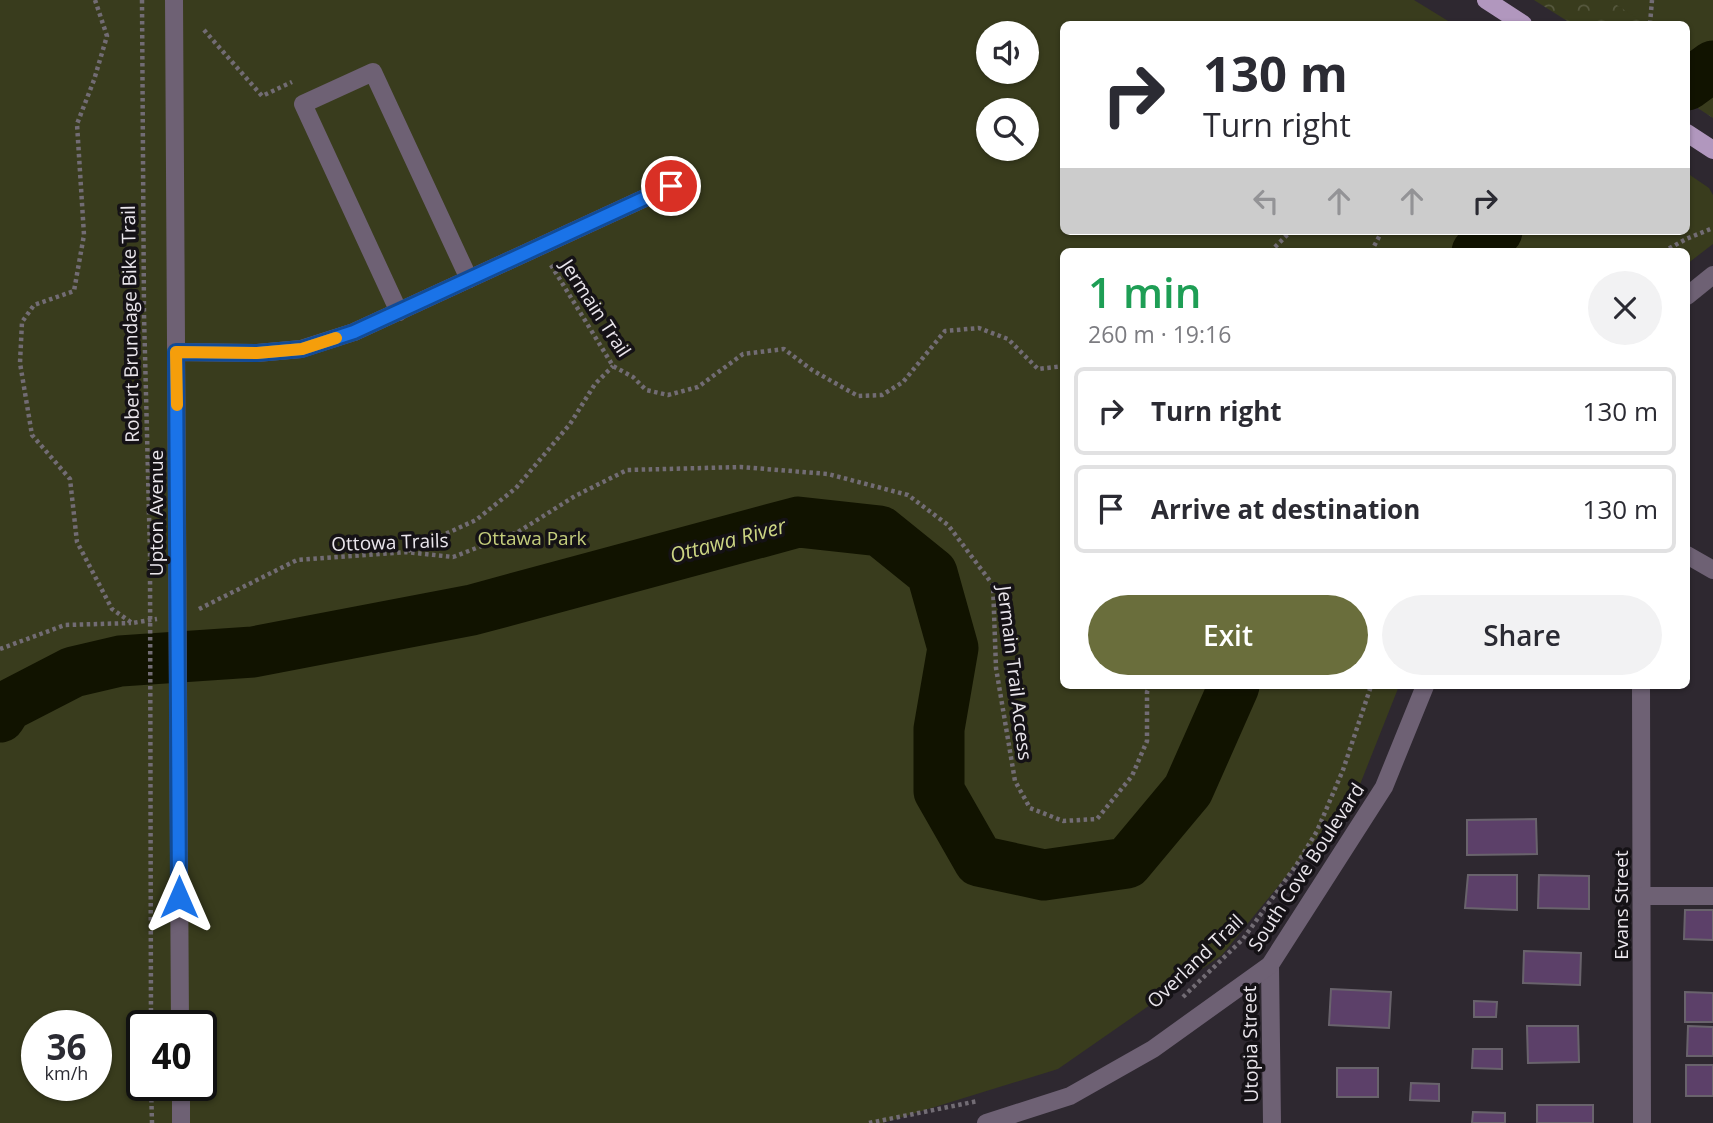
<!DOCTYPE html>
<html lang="en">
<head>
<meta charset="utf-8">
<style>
  :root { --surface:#fff; --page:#f2f2f3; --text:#2b2b33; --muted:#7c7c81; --line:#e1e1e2; --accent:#6a6e3c }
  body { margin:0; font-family:"Open Sans",sans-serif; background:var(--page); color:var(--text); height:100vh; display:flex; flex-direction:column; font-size:26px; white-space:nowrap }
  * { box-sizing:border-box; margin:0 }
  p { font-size:23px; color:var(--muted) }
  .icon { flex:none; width:38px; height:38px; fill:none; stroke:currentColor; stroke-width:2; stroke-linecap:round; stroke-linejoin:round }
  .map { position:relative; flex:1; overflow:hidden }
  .sheet { position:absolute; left:1060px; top:248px; width:630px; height:441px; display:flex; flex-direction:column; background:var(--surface); border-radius:10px; box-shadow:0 2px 5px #0004 }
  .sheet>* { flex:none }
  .hud { position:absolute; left:1060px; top:21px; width:630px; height:214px; border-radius:10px; box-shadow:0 2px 5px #0004; background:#fff; color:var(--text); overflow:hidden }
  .fabs { position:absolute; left:976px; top:21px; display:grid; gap:14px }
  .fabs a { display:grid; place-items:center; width:63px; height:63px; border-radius:50%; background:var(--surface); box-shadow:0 2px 5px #0004; font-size:35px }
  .speed { position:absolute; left:21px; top:1010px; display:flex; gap:14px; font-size:35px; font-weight:700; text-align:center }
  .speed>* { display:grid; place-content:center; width:91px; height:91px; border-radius:50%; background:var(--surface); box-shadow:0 2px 5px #0004; line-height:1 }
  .speed small { font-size:18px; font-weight:400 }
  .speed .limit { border:4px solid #111; border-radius:10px; background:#fff; color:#111 }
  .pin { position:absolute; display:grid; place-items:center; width:60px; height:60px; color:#fff; margin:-30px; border:4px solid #fff; border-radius:50%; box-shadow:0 2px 7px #0007 }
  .me { position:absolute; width:77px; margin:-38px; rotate:0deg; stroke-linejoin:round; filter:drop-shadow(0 0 5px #0008) }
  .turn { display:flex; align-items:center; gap:24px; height:147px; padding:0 28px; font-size:32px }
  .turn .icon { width:91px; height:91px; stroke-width:2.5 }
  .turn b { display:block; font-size:49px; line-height:60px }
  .lanes { display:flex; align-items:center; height:66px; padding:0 28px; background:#0003; justify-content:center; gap:35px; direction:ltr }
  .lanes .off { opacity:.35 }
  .round { display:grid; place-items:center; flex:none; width:74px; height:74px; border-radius:37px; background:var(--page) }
  .head { display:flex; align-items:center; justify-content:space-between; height:119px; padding:0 28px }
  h1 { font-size:42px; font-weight:600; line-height:52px; color:#1e9e55 }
  .primary-button { display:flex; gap:14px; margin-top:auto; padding:14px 28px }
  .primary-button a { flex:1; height:80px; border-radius:42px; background:var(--accent); color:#fff; font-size:28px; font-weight:600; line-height:80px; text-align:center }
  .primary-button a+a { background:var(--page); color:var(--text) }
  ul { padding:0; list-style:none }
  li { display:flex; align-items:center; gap:21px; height:88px; margin:0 14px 10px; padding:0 14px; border:4px solid var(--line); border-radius:10px }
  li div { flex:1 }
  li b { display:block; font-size:26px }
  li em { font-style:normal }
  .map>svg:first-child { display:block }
  .forest { fill:url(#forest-crowns) }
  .green { fill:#393c1d; fill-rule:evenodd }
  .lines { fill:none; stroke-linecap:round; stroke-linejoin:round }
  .river { stroke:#111300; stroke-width:51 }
  .building { fill:#5c4069; stroke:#69636c; stroke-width:2 }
  .path { stroke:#726c74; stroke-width:4.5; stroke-dasharray:3.5 3.5; stroke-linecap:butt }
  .minor { stroke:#6e6174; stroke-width:18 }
  .major { stroke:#b197be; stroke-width:18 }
  .route-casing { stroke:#114b97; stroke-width:18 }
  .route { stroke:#1a73e8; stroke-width:12 }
  .slow { stroke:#f59e0b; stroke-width:12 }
  .labels { text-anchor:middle; stroke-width:7; stroke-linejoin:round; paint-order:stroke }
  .street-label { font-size:19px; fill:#eae6ec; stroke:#151216 }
  .park-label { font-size:19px; fill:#c4cd7c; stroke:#151216 }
  .water-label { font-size:21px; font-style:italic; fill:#ccd583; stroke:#151216 }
</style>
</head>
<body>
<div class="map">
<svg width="1713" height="1123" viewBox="0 0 1713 1123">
  <defs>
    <pattern id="forest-crowns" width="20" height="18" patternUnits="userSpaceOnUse" patternTransform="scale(1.75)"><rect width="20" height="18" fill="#393c1d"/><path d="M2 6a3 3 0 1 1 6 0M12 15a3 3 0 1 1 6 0" fill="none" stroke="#56583e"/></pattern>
  </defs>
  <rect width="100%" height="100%" fill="#2e2830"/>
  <path class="forest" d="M 1534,0 L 1713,0 L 1713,118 L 1687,101 L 1687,24 L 1572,24 Z"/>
  <g class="green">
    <path d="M 0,0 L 1414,0 L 1453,24 L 1064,24 L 1064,231 L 1687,231 L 1687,173 L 1709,188 L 1713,195 L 1713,244 L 1687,264 L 1687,252 L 1064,252 L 1064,686 L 1399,686 L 1359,787 L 1222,955 L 1058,1069 L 883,1123 L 0,1123 ZM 989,33 L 1027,33 L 1027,72 L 989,72 ZM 989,110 L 1027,110 L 1027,149 L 989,149 ZM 37,1026 L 96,1026 L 96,1085 L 37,1085 ZM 142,1026 L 201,1026 L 201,1085 L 142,1085 Z"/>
    <path d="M 1609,0 L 1713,0 L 1713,68 L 1687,51 L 1687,24 L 1646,24 Z"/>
  </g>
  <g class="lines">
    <g class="river">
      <path d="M 1687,85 L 1713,66"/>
      <path d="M 1477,252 L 1497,231"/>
      <path d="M 0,717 L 7,706 L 73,672 L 120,661 L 253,652 L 472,610 L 798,522 L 880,531 L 932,573 L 953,648 L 939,729 L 939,791 L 979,861 L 1044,875 L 1127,863 L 1188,790 L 1234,686"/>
    </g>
  </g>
  <g class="building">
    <path d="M 1536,819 L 1537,854 L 1467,855 L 1467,820 Z"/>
    <path d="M 1468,875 L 1517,875 L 1517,910 L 1465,908 Z"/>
    <path d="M 1539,875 L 1589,876 L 1589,909 L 1538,908 Z"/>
    <path d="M 1685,910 L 1713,910 L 1713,940 L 1684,939 Z"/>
    <path d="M 1524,951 L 1581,953 L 1580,985 L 1523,983 Z"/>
    <path d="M 1331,989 L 1391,992 L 1389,1028 L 1329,1025 Z"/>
    <path d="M 1685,992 L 1713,993 L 1713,1022 L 1685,1022 Z"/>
    <path d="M 1474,1001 L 1497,1002 L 1496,1017 L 1474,1017 Z"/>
    <path d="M 1527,1026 L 1578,1026 L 1579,1062 L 1528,1063 Z"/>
    <path d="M 1688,1026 L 1713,1027 L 1713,1056 L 1687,1056 Z"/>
    <path d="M 1473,1049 L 1502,1049 L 1502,1069 L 1472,1068 Z"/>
    <rect x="1686" y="1065" width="27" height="31"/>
    <rect x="1337" y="1068" width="41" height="29"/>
    <path d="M 1411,1083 L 1439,1084 L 1439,1101 L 1410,1100 Z"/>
    <rect x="1537" y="1105" width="56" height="18"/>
    <path d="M 1473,1112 L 1505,1113 L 1505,1123 L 1472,1123 Z"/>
  </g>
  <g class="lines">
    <g class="path">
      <path d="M 95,0 L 107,36 L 94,80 L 77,124 L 84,235 L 74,291 L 34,305 L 22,322 L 20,363 L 32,435 L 70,479 L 77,542 L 112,609 L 132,623 L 157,619"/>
      <path d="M 142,0 L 144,315 L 150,553 L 151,1026"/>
      <path d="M 1650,24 L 1652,0"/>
      <path d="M 204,30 L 262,96 L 292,82"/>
      <path d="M 1270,252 L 1291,231"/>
      <path d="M 1371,252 L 1382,231"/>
      <path d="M 1663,252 L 1686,239 L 1713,228"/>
      <path d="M 551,265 L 613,366 L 633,377 L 646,390 L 668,395 L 698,387 L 743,354 L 784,349 L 812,370 L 858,396 L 882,395 L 903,382 L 945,331 L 979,328 L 1008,339 L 1038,369 L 1064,366"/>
      <path d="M 408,551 L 476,520 L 516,488 L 570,424 L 595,384 L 613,366"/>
      <path d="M 199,609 L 297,560 L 406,552 L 453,557 L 518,532 L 575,496 L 627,470 L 741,467 L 828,474 L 908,495 L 948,525 L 993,585 L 996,668 L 1015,781 L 1030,808 L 1063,821 L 1097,819 L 1132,776 L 1147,741 L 1147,692 L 1150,686"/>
      <path d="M 0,649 L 65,625 L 131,623"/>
      <path d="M 1183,997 L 1243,939 L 1297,864 L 1317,831 L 1343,770 L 1371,686"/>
      <path d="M 151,1085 L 152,1123"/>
      <path d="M 869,1123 L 978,1101"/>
    </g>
    <g class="minor">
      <path d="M 174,0 L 180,1026"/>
      <path d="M 1687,296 L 1713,275"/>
      <path d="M 399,312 L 303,104 L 373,72 L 469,279"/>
      <path d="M 176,352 L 257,353 L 301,349 L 354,332 L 671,186"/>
      <path d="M 1687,555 L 1713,570"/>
      <path d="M 1641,686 L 1642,1123"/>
      <path d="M 1642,896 L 1713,896"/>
      <path d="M 1270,965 L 1272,1123"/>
      <path d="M 181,1085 L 181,1123"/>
      <path d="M 986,1123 L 1070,1096 L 1153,1049 L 1270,965 L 1384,787 L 1425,686"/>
    </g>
    <g class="major">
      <path d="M 1486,0 L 1523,24"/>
      <path d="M 1687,133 L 1713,150"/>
    </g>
  </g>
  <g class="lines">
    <defs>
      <path id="route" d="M 179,897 L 176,352 L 257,353 L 302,349 L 354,332 L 671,186"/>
    </defs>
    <use href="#route" class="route-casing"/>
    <use href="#route" class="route"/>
    <path class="slow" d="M 177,405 L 176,352 L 257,353 L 302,349 L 336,338"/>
  </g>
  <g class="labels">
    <g class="street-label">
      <text transform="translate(596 308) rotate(57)" y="7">Jermain Trail</text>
      <text transform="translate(130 324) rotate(-91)" y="7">Robert Brundage Bike Trail</text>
      <text transform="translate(156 513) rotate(-90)" y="7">Upton Avenue</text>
      <text transform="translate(390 542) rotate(-2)" y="7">Ottowa Trails</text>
      <text transform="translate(1015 673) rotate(83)" y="7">Jermain Trail Access</text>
      <text transform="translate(1306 867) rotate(-57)" y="7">South Cove Boulevard</text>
      <text transform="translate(1621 905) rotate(-90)" y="7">Evans Street</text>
      <text transform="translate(1195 961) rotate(-44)" y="7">Overland Trail</text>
      <text transform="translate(1250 1044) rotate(-91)" y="7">Utopia Street</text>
    </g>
    <g class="park-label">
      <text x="532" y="545">Ottawa Park</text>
    </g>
    <g class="water-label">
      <text transform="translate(728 541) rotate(-15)" y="7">Ottawa River</text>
    </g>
  </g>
</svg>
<div class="fabs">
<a><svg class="icon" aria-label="sound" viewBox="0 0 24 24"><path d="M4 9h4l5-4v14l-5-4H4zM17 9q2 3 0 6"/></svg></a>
<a><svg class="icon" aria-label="search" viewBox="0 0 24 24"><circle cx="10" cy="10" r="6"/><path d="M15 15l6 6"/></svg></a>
</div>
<div class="speed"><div>36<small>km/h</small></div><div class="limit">40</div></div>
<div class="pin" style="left:671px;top:186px;background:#d93025"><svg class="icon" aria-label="arrive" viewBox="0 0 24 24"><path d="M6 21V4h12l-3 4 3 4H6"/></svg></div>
<svg class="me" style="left:179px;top:897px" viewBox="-20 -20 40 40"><path d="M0-17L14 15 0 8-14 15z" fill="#1a73e8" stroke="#fff" stroke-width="4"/></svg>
<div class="hud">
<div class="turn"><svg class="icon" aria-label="right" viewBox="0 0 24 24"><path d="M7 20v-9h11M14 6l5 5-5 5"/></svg><div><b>130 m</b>Turn right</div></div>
<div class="lanes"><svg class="icon off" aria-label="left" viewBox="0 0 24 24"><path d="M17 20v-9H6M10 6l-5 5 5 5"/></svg><svg class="icon off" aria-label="ahead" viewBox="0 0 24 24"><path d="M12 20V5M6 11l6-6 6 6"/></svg><svg class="icon off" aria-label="ahead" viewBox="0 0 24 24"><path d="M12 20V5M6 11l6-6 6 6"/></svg><svg class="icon" aria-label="right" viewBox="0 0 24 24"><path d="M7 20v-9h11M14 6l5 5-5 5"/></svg></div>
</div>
<section class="sheet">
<div class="head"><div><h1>1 min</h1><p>260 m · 19:16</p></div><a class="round"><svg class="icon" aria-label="close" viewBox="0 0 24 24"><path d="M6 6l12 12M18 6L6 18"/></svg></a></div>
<ul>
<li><svg class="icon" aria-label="right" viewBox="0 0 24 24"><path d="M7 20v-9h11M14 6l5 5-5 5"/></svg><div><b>Turn right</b></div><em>130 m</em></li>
<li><svg class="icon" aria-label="arrive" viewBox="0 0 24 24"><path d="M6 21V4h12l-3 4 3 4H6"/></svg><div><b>Arrive at destination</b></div><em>130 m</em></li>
</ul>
<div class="primary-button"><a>Exit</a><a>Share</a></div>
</section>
</div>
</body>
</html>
